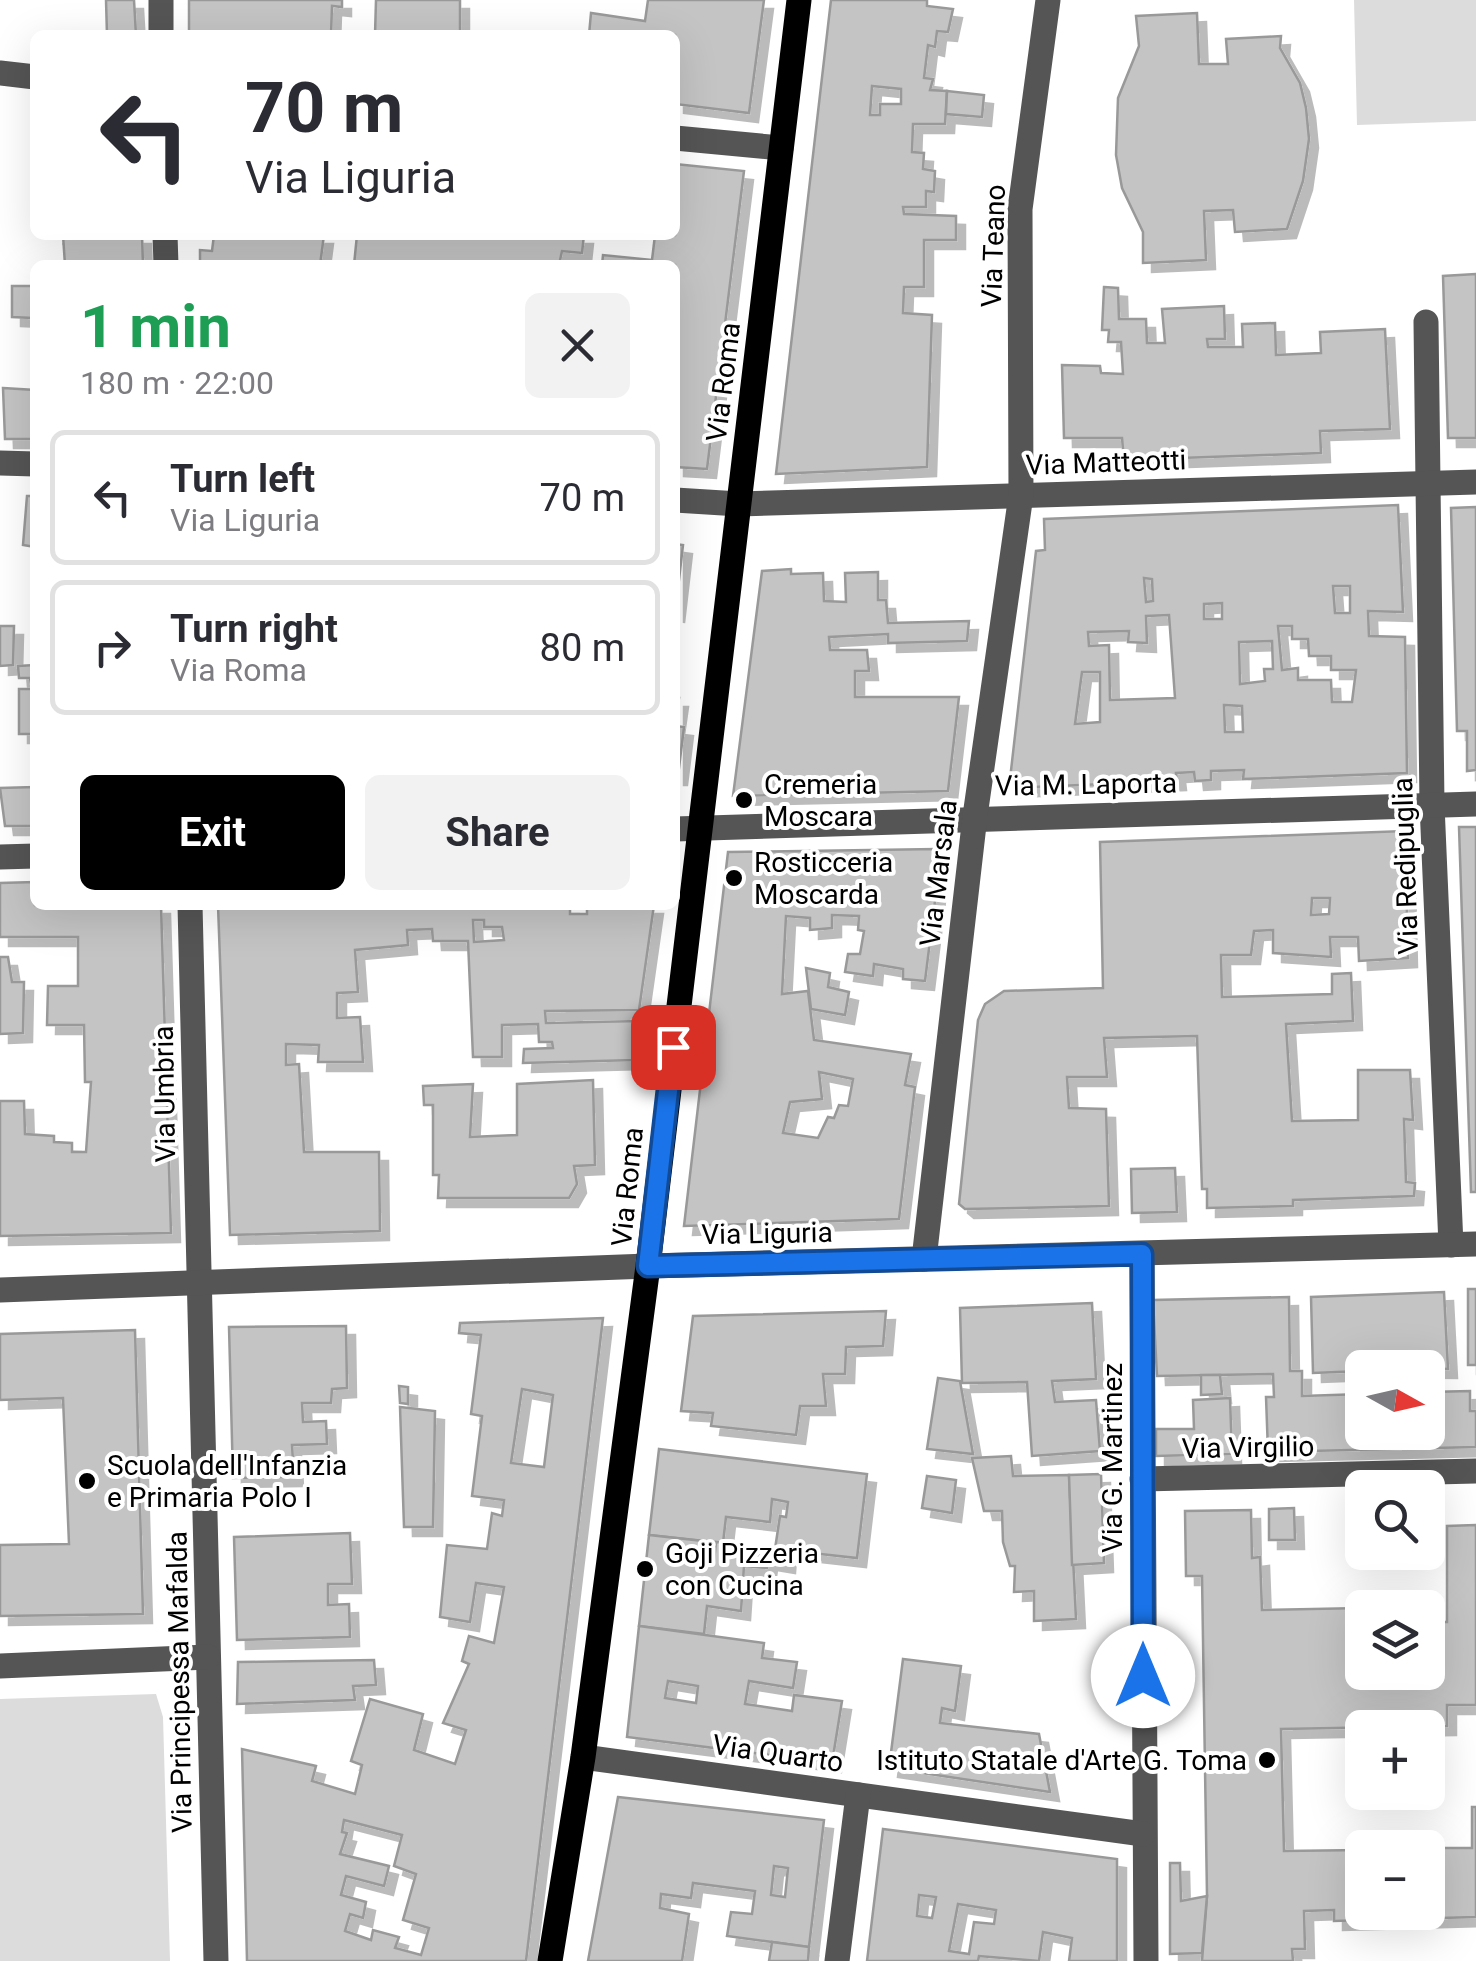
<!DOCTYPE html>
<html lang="en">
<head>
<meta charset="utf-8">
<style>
  :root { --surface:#fff; --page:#f2f2f3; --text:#2b2b33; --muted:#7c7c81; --line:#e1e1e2; --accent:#000 }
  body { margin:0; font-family:Roboto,sans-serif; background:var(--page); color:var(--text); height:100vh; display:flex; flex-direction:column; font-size:38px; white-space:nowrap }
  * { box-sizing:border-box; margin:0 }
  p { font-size:32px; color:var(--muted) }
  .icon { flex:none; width:55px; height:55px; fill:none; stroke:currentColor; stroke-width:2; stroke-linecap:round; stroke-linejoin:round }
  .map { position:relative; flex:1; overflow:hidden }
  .panel { position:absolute; left:30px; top:260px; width:650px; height:650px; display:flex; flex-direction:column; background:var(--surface); border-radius:15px; box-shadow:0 10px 40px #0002 }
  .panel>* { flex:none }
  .top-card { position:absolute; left:30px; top:30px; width:650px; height:210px; border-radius:15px; box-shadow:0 10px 40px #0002; background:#fff; color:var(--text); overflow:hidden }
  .needle { width:65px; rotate:98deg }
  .tools { position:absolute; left:1345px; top:1350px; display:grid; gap:20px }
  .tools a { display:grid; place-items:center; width:100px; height:100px; border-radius:15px; background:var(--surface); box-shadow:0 10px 40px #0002; font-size:50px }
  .pin { position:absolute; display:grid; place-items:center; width:85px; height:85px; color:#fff; margin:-42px; border-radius:20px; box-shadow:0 5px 15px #0006 }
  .me { position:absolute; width:110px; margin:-55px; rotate:0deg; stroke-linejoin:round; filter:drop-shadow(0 0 8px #0008) }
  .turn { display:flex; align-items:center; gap:35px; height:210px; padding:0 50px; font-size:45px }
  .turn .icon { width:130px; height:130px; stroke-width:2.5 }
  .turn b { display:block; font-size:70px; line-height:85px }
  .round { display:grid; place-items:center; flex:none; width:105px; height:105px; border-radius:15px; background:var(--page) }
  .headline { display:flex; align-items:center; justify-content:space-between; height:170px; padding:0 50px }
  h1 { font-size:60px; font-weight:700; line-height:75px; color:#1e9e55 }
  .primary-button { display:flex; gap:20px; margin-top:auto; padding:20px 50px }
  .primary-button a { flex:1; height:115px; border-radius:15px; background:var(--accent); color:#fff; font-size:40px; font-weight:700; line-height:115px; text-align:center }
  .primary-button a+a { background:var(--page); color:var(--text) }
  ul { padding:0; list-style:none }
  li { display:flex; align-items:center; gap:30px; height:135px; margin:0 20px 15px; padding:0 30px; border:5px solid var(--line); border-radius:15px }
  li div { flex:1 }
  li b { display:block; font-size:38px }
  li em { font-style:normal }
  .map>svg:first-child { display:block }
  .green { fill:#dcdcdc }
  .building { fill:#c4c4c4; stroke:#999; stroke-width:2.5; fill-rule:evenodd; filter:url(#shadow) }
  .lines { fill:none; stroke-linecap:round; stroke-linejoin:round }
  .minor { stroke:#555; stroke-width:25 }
  .major { stroke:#000; stroke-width:25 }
  .route-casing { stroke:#114b97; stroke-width:25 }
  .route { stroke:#1a73e8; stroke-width:18 }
  .poi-dot { fill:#000; stroke:#fff; stroke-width:4 }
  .labels { text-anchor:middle; stroke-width:8; stroke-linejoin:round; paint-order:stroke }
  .street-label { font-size:28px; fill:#000; stroke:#fff }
  .poi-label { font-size:28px; fill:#000; stroke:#fff; text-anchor:start }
</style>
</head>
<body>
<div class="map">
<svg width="1476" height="1961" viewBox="0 0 1476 1961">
  <defs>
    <filter id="shadow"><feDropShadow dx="9" dy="9" stdDeviation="0" flood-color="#0004"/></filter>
  </defs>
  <rect width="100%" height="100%" fill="#fff"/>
  <g class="green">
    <path d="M 1354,0 L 1476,0 L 1476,121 L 1357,125 Z"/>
    <path d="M 156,1694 L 163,1717 L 170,1961 L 0,1961 L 0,1699 Z"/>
  </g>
  <g class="building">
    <path d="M 106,0 L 134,0 L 136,35 L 107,35 Z"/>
    <path d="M 189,0 L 342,0 L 342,7 L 332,6 L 331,35 L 189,35 Z"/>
    <path d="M 376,0 L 460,0 L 460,35 L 375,35 Z"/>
    <path d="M 648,0 L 764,0 L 749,113 L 675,104 L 675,35 L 589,35 L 591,13 L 645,21 Z"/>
    <path d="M 831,0 L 927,0 L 927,6 L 953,9 L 948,32 L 937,31 L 935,47 L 928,45 L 924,78 L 933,79 L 930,90 L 947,91 L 945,124 L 913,124 L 912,152 L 924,153 L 923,169 L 935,171 L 934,192 L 926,191 L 926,207 L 903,207 L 904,214 L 956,216 L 956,240 L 924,240 L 924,287 L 904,287 L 903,313 L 932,315 L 927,467 L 776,474 ZM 872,86 L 901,89 L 901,104 L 880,104 L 880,115 L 870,115 Z"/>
    <path d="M 1197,13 L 1199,64 L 1228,64 L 1226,39 L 1281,36 L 1280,48 L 1300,83 L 1306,108 L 1309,139 L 1303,181 L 1287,229 L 1235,232 L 1233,210 L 1204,211 L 1206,260 L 1143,263 L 1143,232 L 1122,188 L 1116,155 L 1118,98 L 1139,46 L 1136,16 Z"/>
    <path d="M 947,91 L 984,95 L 982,117 L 946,114 Z"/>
    <path d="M 675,164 L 744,171 L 707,469 L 675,467 L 675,265 L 602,265 L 603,255 L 652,260 L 655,235 L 675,235 Z"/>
    <path d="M 53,235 L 142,235 L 143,265 L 65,265 L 63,235 Z"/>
    <path d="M 214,235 L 324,235 L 320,265 L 200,265 L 200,250 L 212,251 Z"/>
    <path d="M 357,235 L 584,235 L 582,253 L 562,251 L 559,265 L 354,265 Z"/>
    <path d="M 1476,274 L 1476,438 L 1448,438 L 1443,276 Z"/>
    <path d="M 12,286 L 35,286 L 33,318 L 12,317 Z"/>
    <path d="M 1104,287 L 1118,288 L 1119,319 L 1146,319 L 1147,343 L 1165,343 L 1162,309 L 1224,306 L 1225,339 L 1207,339 L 1208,347 L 1243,347 L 1242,324 L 1275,323 L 1276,355 L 1321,353 L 1320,332 L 1385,329 L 1390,429 L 1320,431 L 1321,453 L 1124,460 L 1122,438 L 1064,438 L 1062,365 L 1100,366 L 1101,373 L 1123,374 L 1121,342 L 1108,342 L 1109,330 L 1102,330 Z"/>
    <path d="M 3,388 L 35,390 L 35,439 L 5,439 Z"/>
    <path d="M 27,496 L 35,496 L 35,547 L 23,545 Z"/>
    <path d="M 1398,505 L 1403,612 L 1368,611 L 1369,636 L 1405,637 L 1407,773 L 1243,779 L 1244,770 L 1211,771 L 1211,780 L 1195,781 L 1194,772 L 1176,773 L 1177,781 L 1009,788 L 1036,551 L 1045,550 L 1044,519 ZM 1144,578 L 1152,579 L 1153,601 L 1146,602 ZM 1333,586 L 1350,586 L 1350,613 L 1335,613 ZM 1222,603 L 1222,619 L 1204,619 L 1204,604 ZM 1169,615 L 1175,698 L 1110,700 L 1109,645 L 1089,646 L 1088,632 L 1129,631 L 1128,642 L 1147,643 L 1146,616 ZM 1278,626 L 1292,626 L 1292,639 L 1308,639 L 1309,656 L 1331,656 L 1331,670 L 1356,670 L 1352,702 L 1332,702 L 1331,680 L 1298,680 L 1298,668 L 1282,670 ZM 1272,641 L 1273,669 L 1264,669 L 1265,681 L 1240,684 L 1239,642 ZM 1082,672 L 1100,672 L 1100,722 L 1075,724 ZM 1224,705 L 1242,706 L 1243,732 L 1225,732 Z"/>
    <path d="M 1476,507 L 1476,770 L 1467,771 L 1467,731 L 1457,731 L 1451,508 Z"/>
    <path d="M 675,544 L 683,545 L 675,614 Z"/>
    <path d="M 791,569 L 791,574 L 823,573 L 824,601 L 846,602 L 845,573 L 878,572 L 878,600 L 886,600 L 888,623 L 969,621 L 967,641 L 888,643 L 888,634 L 829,637 L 830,650 L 867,650 L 869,671 L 855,671 L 855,697 L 959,697 L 948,791 L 733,796 L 762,571 Z"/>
    <path d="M 0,626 L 14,626 L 13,665 L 0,666 Z"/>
    <path d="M 35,665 L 35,734 L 19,734 L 19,689 L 32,689 L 30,678 L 19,678 L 18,666 Z"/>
    <path d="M 675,698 L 679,698 L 675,726 L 684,727 L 678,776 L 675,776 Z"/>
    <path d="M 35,787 L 35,826 L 5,826 L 0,788 Z"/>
    <path d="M 1459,827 L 1476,827 L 1476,1192 L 1471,1192 Z"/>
    <path d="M 1405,831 L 1408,958 L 1359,961 L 1358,937 L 1330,937 L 1331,957 L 1273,953 L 1273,930 L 1254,931 L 1251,955 L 1221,955 L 1222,997 L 1332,994 L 1332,974 L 1351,973 L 1353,1021 L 1286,1024 L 1292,1121 L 1358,1120 L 1358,1070 L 1410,1070 L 1413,1120 L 1404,1119 L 1406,1182 L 1415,1183 L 1414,1196 L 1293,1200 L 1293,1206 L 1207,1208 L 1207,1189 L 1202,1189 L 1197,1036 L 1104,1038 L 1107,1077 L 1067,1077 L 1069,1108 L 1106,1109 L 1109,1206 L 965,1209 L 959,1204 L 978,1020 L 985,1004 L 1004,991 L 1103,988 L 1100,842 ZM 1312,898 L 1330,898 L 1329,914 L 1311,915 Z"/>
    <path d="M 937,849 L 941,853 L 925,981 L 903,979 L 903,969 L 874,964 L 873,976 L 845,972 L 848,954 L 860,954 L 864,931 L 858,930 L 859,916 L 832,915 L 832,928 L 810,930 L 810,918 L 786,916 L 782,994 L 808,991 L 814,1040 L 911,1054 L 905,1085 L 915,1087 L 899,1219 L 684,1226 L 728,852 ZM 819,1072 L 853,1079 L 848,1106 L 839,1105 L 834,1118 L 828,1117 L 818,1138 L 783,1133 L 790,1102 L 822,1099 Z"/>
    <path d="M 35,882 L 35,905 L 161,905 L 171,1233 L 0,1236 L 0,1101 L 24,1101 L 25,1134 L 54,1136 L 54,1142 L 72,1143 L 72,1152 L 86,1152 L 91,1082 L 85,1082 L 84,1025 L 47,1025 L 48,986 L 78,986 L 78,937 L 0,937 L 0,883 Z"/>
    <path d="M 218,905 L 570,905 L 570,914 L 587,914 L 587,905 L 654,905 L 639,1010 L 545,1011 L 546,1023 L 639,1021 L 635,1060 L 523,1063 L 524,1049 L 553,1048 L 552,1042 L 539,1042 L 538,1024 L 502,1025 L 502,1057 L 473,1057 L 468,941 L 433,941 L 432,929 L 407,930 L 408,945 L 355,950 L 358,992 L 337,993 L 337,1018 L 360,1017 L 363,1062 L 318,1062 L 319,1045 L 286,1044 L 286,1065 L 299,1064 L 304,1152 L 379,1152 L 380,1231 L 230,1235 ZM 473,920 L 484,920 L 484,927 L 502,927 L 504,940 L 474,942 Z"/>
    <path d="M 0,957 L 8,957 L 12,982 L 24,982 L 23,1033 L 0,1034 Z"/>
    <path d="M 806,968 L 830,973 L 828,987 L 849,992 L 845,1015 L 811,1009 Z"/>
    <path d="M 593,1080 L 595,1165 L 574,1166 L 577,1184 L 569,1198 L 438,1198 L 439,1175 L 433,1175 L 433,1105 L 424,1105 L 423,1086 L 473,1084 L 470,1137 L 517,1135 L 517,1084 Z"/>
    <path d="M 1175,1168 L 1177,1212 L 1132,1213 L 1131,1169 Z"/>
    <rect x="1468" y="1289" width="8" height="76"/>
    <path d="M 1444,1292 L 1448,1369 L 1362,1368 L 1362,1371 L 1313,1373 L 1311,1297 Z"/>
    <path d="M 1289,1297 L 1290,1371 L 1302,1371 L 1302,1396 L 1362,1394 L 1362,1432 L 1428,1432 L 1428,1392 L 1470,1391 L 1470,1411 L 1476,1411 L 1476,1447 L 1268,1452 L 1266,1397 L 1274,1397 L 1273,1374 L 1157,1376 L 1153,1300 Z"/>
    <path d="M 1092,1303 L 1096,1379 L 1052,1381 L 1055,1402 L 1096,1400 L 1100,1451 L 1032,1456 L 1027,1382 L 962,1383 L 960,1308 Z"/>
    <path d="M 886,1311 L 883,1346 L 846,1347 L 845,1374 L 823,1374 L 826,1406 L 800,1406 L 796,1435 L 711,1426 L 713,1413 L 681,1411 L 693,1316 Z"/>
    <path d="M 603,1318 L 526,1961 L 247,1961 L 242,1749 L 316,1766 L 312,1781 L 355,1794 L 362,1765 L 351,1761 L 370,1699 L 423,1714 L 414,1750 L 455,1764 L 466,1730 L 443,1723 L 469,1664 L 462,1661 L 469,1636 L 494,1643 L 504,1587 L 476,1583 L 470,1622 L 440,1617 L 447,1545 L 487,1549 L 492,1513 L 502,1516 L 504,1500 L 472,1496 L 482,1416 L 471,1414 L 481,1335 L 459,1333 L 460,1323 ZM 522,1389 L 553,1395 L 544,1467 L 511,1463 ZM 344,1820 L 402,1835 L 394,1866 L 416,1874 L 403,1920 L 429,1928 L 421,1955 L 395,1948 L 399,1937 L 373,1930 L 371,1940 L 345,1931 L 350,1914 L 363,1918 L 366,1902 L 341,1895 L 346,1876 L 384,1886 L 389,1866 L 340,1854 L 347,1833 L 342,1832 Z"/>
    <path d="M 346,1326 L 347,1388 L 332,1389 L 331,1403 L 302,1403 L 303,1422 L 326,1421 L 327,1444 L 292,1445 L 294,1477 L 233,1478 L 229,1327 Z"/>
    <path d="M 135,1330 L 143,1614 L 0,1616 L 0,1545 L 69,1544 L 63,1398 L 0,1400 L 0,1334 Z"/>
    <path d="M 1201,1375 L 1220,1375 L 1222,1394 L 1201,1395 Z"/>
    <path d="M 938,1378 L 960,1381 L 973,1454 L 927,1449 Z"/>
    <path d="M 399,1386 L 408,1387 L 408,1404 L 400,1403 Z"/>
    <path d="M 1230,1398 L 1232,1454 L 1156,1456 L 1156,1429 L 1194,1429 L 1193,1400 Z"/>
    <path d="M 400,1407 L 435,1411 L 433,1527 L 404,1527 Z"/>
    <path d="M 659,1449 L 867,1474 L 857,1558 L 775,1549 L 780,1516 L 786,1517 L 788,1502 L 772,1499 L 770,1522 L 726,1517 L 723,1543 L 649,1535 Z"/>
    <path d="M 1011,1456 L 1013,1476 L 1069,1475 L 1076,1619 L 1034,1621 L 1034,1591 L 1014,1592 L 1015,1566 L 1010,1566 L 1003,1542 L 1002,1511 L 984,1511 L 972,1458 Z"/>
    <path d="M 1101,1474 L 1104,1563 L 1072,1565 L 1069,1475 Z"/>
    <path d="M 927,1476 L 956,1480 L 952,1513 L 922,1508 Z"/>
    <path d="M 1294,1508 L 1295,1540 L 1269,1540 L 1269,1509 Z"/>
    <path d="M 1251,1510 L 1252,1558 L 1260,1557 L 1262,1610 L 1362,1608 L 1362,1672 L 1428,1672 L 1428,1622 L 1447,1622 L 1447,1526 L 1476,1525 L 1476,1705 L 1447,1705 L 1447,1726 L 1281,1729 L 1284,1851 L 1362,1850 L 1362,1912 L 1428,1912 L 1428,1848 L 1472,1848 L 1472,1807 L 1476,1807 L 1476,1917 L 1334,1921 L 1334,1910 L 1304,1911 L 1305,1949 L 1292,1949 L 1293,1961 L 1202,1961 L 1207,1896 L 1202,1576 L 1186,1576 L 1185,1511 Z"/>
    <path d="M 350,1533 L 352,1584 L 328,1584 L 328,1605 L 349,1604 L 350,1637 L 237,1640 L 234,1537 Z"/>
    <path d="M 649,1535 L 703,1541 L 701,1561 L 714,1561 L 716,1542 L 787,1550 L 786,1564 L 768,1561 L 767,1568 L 744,1566 L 741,1611 L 707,1606 L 704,1634 L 639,1626 Z"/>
    <path d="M 639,1626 L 764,1643 L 762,1658 L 797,1662 L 793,1688 L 749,1681 L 745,1704 L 792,1711 L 794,1695 L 842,1701 L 832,1763 L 627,1737 ZM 668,1681 L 698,1686 L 696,1703 L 665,1698 Z"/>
    <path d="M 903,1659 L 961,1666 L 955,1711 L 942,1708 L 940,1723 L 1039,1734 L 1050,1792 L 889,1768 Z"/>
    <path d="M 374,1660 L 376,1685 L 353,1686 L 355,1700 L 237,1704 L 238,1662 Z"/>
    <path d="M 618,1797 L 824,1820 L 809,1947 L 727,1936 L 731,1912 L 752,1914 L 755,1891 L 693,1883 L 691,1898 L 661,1894 L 660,1908 L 689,1914 L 682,1961 L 588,1961 ZM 774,1866 L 788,1868 L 785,1897 L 771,1895 Z"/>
    <path d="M 883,1829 L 1117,1859 L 1117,1961 L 1069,1961 L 1072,1938 L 1043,1932 L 1039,1961 L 979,1956 L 978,1961 L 867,1961 ZM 919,1895 L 936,1897 L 932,1918 L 917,1916 ZM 958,1904 L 996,1910 L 994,1924 L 974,1922 L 969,1954 L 949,1951 Z"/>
    <path d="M 1170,1863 L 1180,1863 L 1181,1901 L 1207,1896 L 1202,1953 L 1170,1954 Z"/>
    <path d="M 772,1942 L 809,1947 L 808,1961 L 769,1961 Z"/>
  </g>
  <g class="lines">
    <g class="minor">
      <path d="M 161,0 L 161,35"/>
      <path d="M 0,73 L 35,77"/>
      <path d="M 675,138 L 781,148"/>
      <path d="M 165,235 L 166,265"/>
      <path d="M 1426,322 L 1432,805 L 1451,1245"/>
      <path d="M 0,463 L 35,464"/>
      <path d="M 675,500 L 739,504 L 1476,482"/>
      <path d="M 675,829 L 1476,804"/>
      <path d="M 0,857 L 35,856"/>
      <path d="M 190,905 L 216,1961"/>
      <path d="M 1142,1255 L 1146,1961"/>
      <path d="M 924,1259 L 975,816 L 1021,495 L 1020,209 L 1048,0"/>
      <path d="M 0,1290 L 648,1266 L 1476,1244"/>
      <path d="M 1142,1479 L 1476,1471"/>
      <path d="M 0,1666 L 208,1657"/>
      <path d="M 583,1757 L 1143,1834"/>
      <path d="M 837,1961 L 858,1795"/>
    </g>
    <path class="major" d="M 550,1961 L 583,1757 L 648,1266 L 799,0"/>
  </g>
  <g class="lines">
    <defs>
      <path id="route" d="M 673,1047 L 648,1266 L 1142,1254 L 1143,1676"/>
    </defs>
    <use href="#route" class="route-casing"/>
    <use href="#route" class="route"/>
  </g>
  <g class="poi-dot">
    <circle cx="744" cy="800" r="10"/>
    <circle cx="734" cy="878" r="10"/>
    <circle cx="87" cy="1481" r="10"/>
    <circle cx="645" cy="1569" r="10"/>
    <circle cx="1267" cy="1760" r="10"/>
  </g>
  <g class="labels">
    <g class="street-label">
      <text transform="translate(993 246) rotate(-88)" y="10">Via Teano</text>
      <text transform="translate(723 382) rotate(-83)" y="10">Via Roma</text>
      <text transform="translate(1106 462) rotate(-2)" y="10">Via Matteotti</text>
      <text transform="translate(1086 784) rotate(-1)" y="10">Via M. Laporta</text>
      <text transform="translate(1405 866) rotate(-92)" y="10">Via Redipuglia</text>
      <text transform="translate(938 873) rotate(-83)" y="10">Via Marsala</text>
      <text transform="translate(164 1094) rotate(-91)" y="10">Via Umbria</text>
      <text transform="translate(627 1187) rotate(-84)" y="10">Via Roma</text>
      <text transform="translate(767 1233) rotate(-1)" y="10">Via Liguria</text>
      <text transform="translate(1248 1447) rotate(-1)" y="10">Via Virgilio</text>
      <text transform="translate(1112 1458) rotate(-90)" y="10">Via G. Martinez</text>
      <text transform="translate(179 1682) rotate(-91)" y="10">Via Principessa Mafalda</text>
      <text transform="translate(778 1753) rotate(8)" y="10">Via Quarto</text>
    </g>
    <g class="poi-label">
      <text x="764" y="794">Cremeria<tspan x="764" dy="32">Moscara</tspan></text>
      <text x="754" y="872">Rosticceria<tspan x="754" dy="32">Moscarda</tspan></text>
      <text x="107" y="1475">Scuola dell'Infanzia<tspan x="107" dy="32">e Primaria Polo I</tspan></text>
      <text x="665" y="1563">Goji Pizzeria<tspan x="665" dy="32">con Cucina</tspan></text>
      <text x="1247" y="1770" text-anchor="end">Istituto Statale d'Arte G. Toma</text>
    </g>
  </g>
</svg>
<div class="tools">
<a><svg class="needle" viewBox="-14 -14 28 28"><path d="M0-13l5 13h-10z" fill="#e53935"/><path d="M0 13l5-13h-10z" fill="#7c7c81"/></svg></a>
<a><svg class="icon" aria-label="search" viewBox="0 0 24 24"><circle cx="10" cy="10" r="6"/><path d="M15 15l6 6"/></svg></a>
<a><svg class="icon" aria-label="layers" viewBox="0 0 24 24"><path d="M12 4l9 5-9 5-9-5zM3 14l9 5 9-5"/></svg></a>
<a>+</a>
<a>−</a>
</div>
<div class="pin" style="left:673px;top:1047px;background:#d93025"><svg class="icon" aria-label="arrive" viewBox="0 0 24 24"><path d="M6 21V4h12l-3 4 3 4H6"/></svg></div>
<svg class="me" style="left:1143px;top:1676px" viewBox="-20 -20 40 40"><circle r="19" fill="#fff"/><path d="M0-13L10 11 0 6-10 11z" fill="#1a73e8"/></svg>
<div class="top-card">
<div class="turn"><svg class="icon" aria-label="left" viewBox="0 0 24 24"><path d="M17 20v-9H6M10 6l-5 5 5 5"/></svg><div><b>70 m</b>Via Liguria</div></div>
</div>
<section class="panel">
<div class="headline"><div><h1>1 min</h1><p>180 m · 22:00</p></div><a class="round"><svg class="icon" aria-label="close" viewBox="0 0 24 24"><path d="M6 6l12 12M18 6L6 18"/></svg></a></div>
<ul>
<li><svg class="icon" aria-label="left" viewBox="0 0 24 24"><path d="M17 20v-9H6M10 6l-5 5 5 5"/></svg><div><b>Turn left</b><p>Via Liguria</p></div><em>70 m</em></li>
<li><svg class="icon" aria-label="right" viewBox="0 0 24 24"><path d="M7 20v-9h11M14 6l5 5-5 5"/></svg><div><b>Turn right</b><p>Via Roma</p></div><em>80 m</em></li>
</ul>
<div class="primary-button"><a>Exit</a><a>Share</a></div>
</section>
</div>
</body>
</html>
